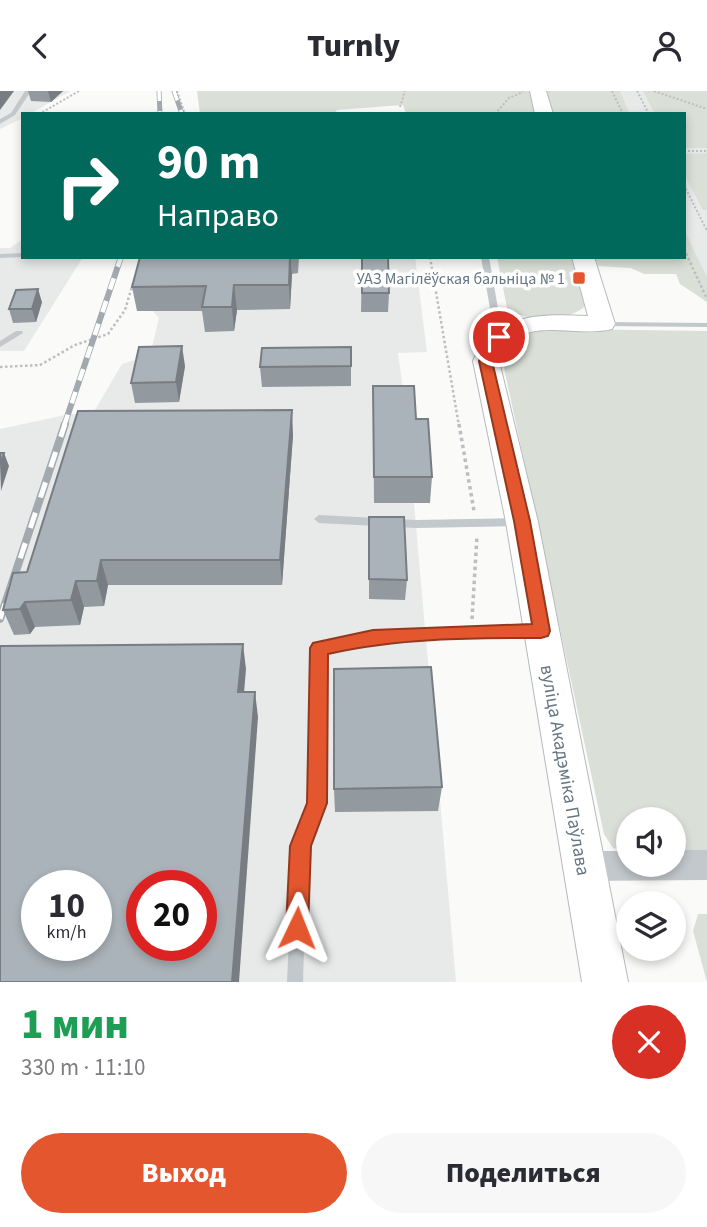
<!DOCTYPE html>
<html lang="ru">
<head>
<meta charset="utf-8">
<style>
  :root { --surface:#fff; --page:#f7f7f7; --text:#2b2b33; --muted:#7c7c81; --accent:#e4572e }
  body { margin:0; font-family:"Source Sans 3",sans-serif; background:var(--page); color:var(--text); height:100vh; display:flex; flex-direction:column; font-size:26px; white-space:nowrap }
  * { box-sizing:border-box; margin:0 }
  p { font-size:23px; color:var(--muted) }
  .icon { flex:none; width:38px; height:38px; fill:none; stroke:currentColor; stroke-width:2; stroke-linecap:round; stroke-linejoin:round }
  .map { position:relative; height:891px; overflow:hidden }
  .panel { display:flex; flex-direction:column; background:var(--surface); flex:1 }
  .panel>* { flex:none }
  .top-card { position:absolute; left:21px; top:21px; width:665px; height:147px; border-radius:0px; box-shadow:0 4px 10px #0003; background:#00695c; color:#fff; overflow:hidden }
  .tools { position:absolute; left:616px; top:716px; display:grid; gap:14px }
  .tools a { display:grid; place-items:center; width:70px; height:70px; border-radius:50%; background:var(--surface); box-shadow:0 4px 10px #0003; font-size:35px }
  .speed { position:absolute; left:21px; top:779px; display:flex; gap:14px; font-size:35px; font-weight:700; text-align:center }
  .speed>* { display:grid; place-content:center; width:91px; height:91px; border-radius:50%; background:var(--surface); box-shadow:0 4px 10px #0003; line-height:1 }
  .speed small { font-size:18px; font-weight:400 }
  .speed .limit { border:10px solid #d22; background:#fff; color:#111 }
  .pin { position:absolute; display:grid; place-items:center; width:60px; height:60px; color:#fff; margin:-30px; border:4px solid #fff; border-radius:50%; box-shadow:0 2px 7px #0007 }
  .me { position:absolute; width:77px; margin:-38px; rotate:2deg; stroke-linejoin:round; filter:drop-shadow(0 0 5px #0008) }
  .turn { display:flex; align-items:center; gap:24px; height:147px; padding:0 21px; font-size:32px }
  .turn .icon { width:91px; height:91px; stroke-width:2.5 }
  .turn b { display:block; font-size:49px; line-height:60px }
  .round { display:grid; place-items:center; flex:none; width:74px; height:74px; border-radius:37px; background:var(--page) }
  .summary { display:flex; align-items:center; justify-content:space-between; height:119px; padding:0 21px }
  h1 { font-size:42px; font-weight:800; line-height:52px; color:#1e9e55 }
  .cta { display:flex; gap:14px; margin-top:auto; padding:14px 21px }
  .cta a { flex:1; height:80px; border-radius:42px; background:var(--accent); color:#fff; font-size:28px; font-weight:800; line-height:80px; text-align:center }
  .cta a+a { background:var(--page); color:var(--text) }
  header { display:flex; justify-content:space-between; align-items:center; height:91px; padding:0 21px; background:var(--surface); font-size:32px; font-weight:800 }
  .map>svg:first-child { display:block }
  .built { fill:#e8e9e9; fill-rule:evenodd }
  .green { fill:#dadfd7 }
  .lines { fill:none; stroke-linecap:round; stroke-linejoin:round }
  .secondary-casing { stroke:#b3babf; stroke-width:2 }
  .path-far2 { stroke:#bbbfc2; stroke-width:2; stroke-dasharray:2 2; stroke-linecap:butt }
  .path-far1 { stroke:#bbbfc2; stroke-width:2.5; stroke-dasharray:2.5 2.5; stroke-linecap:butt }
  .path { stroke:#bbbfc2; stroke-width:3.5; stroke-dasharray:3.5 3.5; stroke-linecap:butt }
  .service { fill:#c3c8cc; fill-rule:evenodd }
  .minor { fill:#c3c8cc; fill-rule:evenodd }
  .secondary { fill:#fff; fill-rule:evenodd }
  .rail-far2-casing { stroke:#a2aab0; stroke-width:5 }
  .rail-far1-casing { stroke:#a2aab0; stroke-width:6 }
  .rail-casing { stroke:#a2aab0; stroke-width:8 }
  .rail-far2 { stroke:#fff; stroke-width:3.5; stroke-dasharray:10; stroke-linecap:butt }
  .rail-far1 { stroke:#fff; stroke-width:4.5; stroke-dasharray:12; stroke-linecap:butt }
  .rail { stroke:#fff; stroke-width:5; stroke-dasharray:16; stroke-linecap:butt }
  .wall { fill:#929a9f }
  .shaded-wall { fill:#777d82 }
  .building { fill:#aab3b9; stroke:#777d82; stroke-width:2; fill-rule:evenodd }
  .route { fill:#e4572e; stroke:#94391e; stroke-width:2 }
  .poi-dot { fill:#e4572e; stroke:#fff; stroke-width:2.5 }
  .labels { text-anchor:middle; stroke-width:7; stroke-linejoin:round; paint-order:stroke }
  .far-poi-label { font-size:16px; fill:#657683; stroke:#fff; text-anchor:end }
  .street-label { font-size:19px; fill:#657683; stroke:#fff }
</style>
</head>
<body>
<header><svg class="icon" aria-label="back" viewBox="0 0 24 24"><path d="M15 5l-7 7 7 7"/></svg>Turnly<svg class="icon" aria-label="person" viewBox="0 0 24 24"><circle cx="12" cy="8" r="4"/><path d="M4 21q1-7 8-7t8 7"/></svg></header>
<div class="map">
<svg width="707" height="891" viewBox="0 0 707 891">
  <rect width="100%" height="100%" fill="#fafaf8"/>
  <g class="built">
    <path d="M 0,0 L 70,0 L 30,23 L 23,23 L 23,27 L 0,38 Z"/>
    <path d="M 620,0 L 707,0 L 707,186 L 684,138 L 684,23 L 630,23 Z"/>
    <path d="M 23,148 L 23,166 L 83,166 L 24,260 L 0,260 L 0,157 L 10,157 Z"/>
    <path d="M 151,166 L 415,166 L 427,261 L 398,262 L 406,321 L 426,354 L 430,412 L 414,412 L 456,891 L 0,891 L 0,338 L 70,323 L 92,324 L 122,273 L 150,264 L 159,227 L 153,220 L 137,220 ZM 37,794 L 96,794 L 96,854 L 37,854 ZM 142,794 L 201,794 L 201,854 L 142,854 Z"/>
  </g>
  <g class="green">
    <path d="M 197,0 L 531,0 L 538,23 L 406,23 L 403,14 L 337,19 L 334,23 L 200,23 Z"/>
    <path d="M 545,0 L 620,0 L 630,23 L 552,23 Z"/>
    <path d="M 643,0 L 707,0 L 707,57 L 684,57 L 684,23 L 655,23 Z"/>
    <path d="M 707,62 L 707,119 L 703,119 L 684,83 L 684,63 Z"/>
    <path d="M 684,138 L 707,186 L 707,211 L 680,193 L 676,183 L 644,183 L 631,177 L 598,175 L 595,166 L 684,166 Z"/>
    <path d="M 497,166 L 575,166 L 579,180 L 569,181 L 572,191 L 582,195 L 585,215 C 569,231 524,232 507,217 Z"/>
    <path d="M 560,238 L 707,240 L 707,760 L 674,760 L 674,728 L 628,728 L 628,760 L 613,757 L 604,743 L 501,263 C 515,241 536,240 560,238 Z"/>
    <path d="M 698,823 L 707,823 L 707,891 L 693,840 Z"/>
  </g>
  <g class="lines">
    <defs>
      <g id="secondary">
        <path d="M 530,0 L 546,0 L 553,23 L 535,23 Z"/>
        <path d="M 572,166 L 594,166 L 615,233 L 612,238 C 573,248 518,220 499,270 L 538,431 L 628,891 L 582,891 L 506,431 L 473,270 C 494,221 542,223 588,225 Z"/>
      </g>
    </defs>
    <use href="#secondary" class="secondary-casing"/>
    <g class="path-far2">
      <path d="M 177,0 L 185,23"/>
      <path d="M 612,0 L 623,23"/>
      <path d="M 637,0 L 649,23"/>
      <path d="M 654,0 L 707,18"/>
      <path d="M 400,16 L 405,0"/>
      <path d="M 39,23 L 79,0"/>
      <path d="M 495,23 L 509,7 L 523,1"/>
      <path d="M 684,60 L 707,60"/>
      <path d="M 684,94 L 707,140"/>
    </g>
    <g class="path-far1">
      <path d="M 684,158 L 707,208"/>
      <path d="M 430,166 L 459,335"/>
      <path d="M 0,276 L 40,274 L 75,254 L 108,243 L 125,219 L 134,189"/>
    </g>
    <g class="path">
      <path d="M 459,333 L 474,420"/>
      <path d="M 472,528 L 477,445"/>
    </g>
    <g class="service">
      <path d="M 25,0 L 31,0 L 15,24 L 0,33 L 0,28 L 11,22 Z"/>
      <path d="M 348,21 L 393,21 L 396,23 L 345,23 Z"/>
      <path d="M 23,162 L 23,166 L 0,167 L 0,163 Z"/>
      <path d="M 481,166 L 489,166 L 503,246 L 499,248 L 495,246 Z"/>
      <path d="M 600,231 L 707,232 L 707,236 L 603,235 L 599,233 Z"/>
      <path d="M 16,240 L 22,240 L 23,242 L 0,256 L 0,250 Z"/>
      <path d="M 319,424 L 416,429 L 519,427 L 524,431 L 519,435 L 416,437 L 319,432 L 314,428 Z"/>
      <path d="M 472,535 L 538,535 L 542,537 L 544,540 L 542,543 L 538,545 L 472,545 L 373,551 L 325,561 L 324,712 L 307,756 L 303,891 L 287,891 L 293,756 L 310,712 L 313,557 L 315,554 L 373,541 Z"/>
    </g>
    <path class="minor" d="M 674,759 L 707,759 L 707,789 L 583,790 L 572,786 L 568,775 L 572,764 L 583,760 L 628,760 L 628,774 L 674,774 Z"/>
    <use href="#secondary" class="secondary"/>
    <defs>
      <g id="rail-far2">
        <path d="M 159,0 L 160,23"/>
        <path d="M 174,0 L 182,23"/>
      </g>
      <path id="rail-far1" d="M 64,335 L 121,166"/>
      <path id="rail" d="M 0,528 L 65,333"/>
    </defs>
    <use href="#rail-far2" class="rail-far2-casing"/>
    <use href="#rail-far1" class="rail-far1-casing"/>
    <use href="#rail" class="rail-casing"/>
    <use href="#rail-far2" class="rail-far2"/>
    <use href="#rail-far1" class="rail-far1"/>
    <use href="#rail" class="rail"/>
  </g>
  <g class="wall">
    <path d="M 28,0 L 63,0 L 51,11 L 31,10 Z"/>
    <path d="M 140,166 L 299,166 L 298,182 L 292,183 L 290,218 L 237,219 L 234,240 L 205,241 L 202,220 L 137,220 L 132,196 Z"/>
    <path d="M 362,166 L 389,202 L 388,221 L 361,221 Z"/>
    <path d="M 42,211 L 36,231 L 13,232 L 9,218 Z"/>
    <path d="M 351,256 L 351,295 L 262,296 L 260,276 Z"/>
    <path d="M 185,275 L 179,311 L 135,312 L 131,292 Z"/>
    <path d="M 373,295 L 416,328 L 432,386 L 430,412 L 374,412 Z"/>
    <path d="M 293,344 L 282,494 L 108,494 L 104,515 L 84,516 L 80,534 L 35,536 L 30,543 L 14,544 L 3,519 L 27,481 Z"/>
    <path d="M 369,426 L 407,489 L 405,509 L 369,508 Z"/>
    <path d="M 442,696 L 438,720 L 335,721 L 334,698 Z"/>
  </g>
  <g class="shaded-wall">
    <path d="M 0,0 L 14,0 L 0,19 Z"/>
    <path d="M 48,0 L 63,0 L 51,11 Z"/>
    <path d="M 290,166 L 292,183 L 290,218 L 289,194 Z"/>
    <path d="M 234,194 L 237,219 L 234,240 L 232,216 Z"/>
    <path d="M 38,198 L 42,211 L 36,231 L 32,218 Z"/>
    <path d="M 182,255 L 185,275 L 179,311 L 176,291 Z"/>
    <path d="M 292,319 L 293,344 L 282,494 L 280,469 Z"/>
    <path d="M 4,362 L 9,375 L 1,400 L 0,373 Z"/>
    <path d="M 101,469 L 108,494 L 104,515 L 97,490 Z"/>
    <path d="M 76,490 L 84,516 L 80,534 L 71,509 Z"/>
    <path d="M 25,511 L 35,536 L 30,543 L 20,518 Z"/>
    <path d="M 243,553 L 246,578 L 242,626 L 238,601 Z"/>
    <path d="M 255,601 L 258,626 L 239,891 L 232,891 Z"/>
  </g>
  <g class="building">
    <path d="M 140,166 L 290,166 L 289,194 L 234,194 L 232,216 L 202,216 L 206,195 L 132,196 Z"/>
    <path d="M 362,166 L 388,166 L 389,202 L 362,202 Z"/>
    <path d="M 38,198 L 32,218 L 9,218 L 16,199 Z"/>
    <path d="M 182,255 L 176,291 L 131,292 L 139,256 Z"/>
    <path d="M 351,256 L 351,275 L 260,276 L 262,257 Z"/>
    <path d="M 373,295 L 414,295 L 416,328 L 428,328 L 432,386 L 374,386 Z"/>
    <path d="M 292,319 L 280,469 L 101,469 L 97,490 L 76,490 L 71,509 L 25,511 L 20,518 L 3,519 L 13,482 L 27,481 L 78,320 Z"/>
    <path d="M 0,362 L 4,362 L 0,373 Z"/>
    <path d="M 369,426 L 404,426 L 407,489 L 369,488 Z"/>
    <path d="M 243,553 L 238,601 L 255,601 L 232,891 L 0,891 L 0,555 ZM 37,794 L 96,794 L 96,854 L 37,854 ZM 142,794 L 201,794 L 201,854 L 142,854 Z"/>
    <path d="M 431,576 L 442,696 L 334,698 L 334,578 Z"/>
  </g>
  <path class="route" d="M 499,242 L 506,246 L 494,259 L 492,270 L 530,430 L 550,540 L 548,545 L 541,547 C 470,547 398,547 328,563 L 327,712 L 311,755 L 308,837 L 305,845 L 297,848 L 289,845 L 286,837 L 290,755 L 307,712 L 310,557 L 313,552 L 373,539 L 532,533 L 514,430 L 479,270 L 484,255 Z"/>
  <rect class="poi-dot" x="572" y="180" width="14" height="14" rx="3.5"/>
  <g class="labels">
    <g class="far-poi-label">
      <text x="565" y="193">УАЗ Магілёўская бальніца № 1</text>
    </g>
    <g class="street-label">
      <text transform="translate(566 679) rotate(80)" y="7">вуліца Акадэміка Паўлава</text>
    </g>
  </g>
</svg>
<div class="tools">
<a><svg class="icon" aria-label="sound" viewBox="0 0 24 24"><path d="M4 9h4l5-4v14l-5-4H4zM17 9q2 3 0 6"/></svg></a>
<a><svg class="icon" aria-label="layers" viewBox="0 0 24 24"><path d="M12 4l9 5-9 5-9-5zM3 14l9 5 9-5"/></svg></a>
</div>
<div class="speed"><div>10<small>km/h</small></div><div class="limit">20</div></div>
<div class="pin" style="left:499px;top:246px;background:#d93025"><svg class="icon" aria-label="arrive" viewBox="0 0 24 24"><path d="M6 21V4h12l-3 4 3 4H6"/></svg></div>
<svg class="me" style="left:297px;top:837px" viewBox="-20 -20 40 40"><path d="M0-17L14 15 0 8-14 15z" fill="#e4572e" stroke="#fff" stroke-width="4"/></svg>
<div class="top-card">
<div class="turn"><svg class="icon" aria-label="right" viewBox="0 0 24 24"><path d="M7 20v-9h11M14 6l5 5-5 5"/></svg><div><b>90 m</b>Направо</div></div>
</div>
</div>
<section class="panel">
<div class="summary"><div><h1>1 мин</h1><p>330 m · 11:10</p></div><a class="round" style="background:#d93025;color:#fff"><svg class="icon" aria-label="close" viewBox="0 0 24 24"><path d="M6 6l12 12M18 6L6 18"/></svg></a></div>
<div class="cta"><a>Выход</a><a>Поделиться</a></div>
</section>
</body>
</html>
